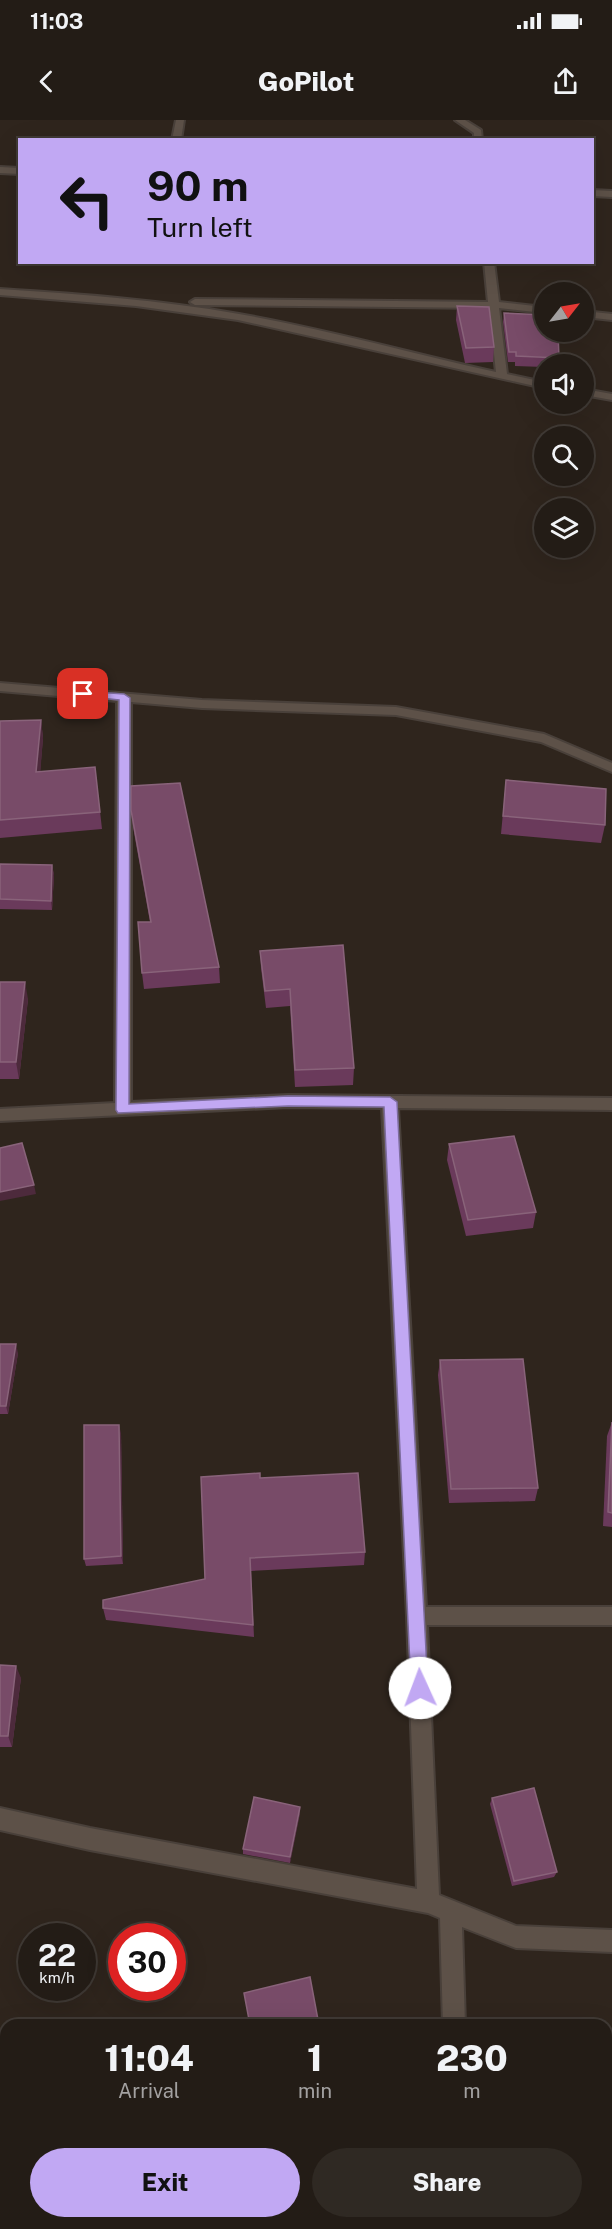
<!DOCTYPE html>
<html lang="en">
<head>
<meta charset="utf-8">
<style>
  :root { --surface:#231c16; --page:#2f2923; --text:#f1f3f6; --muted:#a3a1a1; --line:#403a35; --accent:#c1a8f3 }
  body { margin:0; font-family:"Public Sans",sans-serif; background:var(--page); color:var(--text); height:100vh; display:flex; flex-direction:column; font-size:22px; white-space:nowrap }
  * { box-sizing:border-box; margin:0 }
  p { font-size:20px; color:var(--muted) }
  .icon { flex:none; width:33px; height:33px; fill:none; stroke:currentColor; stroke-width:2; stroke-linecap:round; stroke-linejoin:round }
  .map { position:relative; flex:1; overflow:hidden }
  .sheet { position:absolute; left:0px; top:1899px; width:612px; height:210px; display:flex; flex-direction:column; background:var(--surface); border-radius:18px 18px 0 0; box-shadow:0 6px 24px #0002,0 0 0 2px var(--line) }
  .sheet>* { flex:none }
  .guide { position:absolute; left:18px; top:18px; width:576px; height:126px; border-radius:0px; box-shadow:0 6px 24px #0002,0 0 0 2px var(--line); background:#c1a8f3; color:#111; overflow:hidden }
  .needle { width:39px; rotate:59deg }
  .tools { position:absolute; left:534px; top:162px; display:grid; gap:12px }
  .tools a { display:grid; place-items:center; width:60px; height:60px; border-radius:50%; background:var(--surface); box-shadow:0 6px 24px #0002,0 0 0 2px var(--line); font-size:30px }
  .speed { position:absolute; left:18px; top:1803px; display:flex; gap:12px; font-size:30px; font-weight:700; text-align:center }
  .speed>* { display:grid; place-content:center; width:78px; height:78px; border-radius:50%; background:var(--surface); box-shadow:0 6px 24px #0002,0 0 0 2px var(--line); line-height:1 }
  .speed small { font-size:15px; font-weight:400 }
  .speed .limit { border:9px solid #d22; background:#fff; color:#111 }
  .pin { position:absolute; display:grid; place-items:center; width:51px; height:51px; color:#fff; margin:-26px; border-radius:12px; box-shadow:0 3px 9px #0006 }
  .me { position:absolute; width:66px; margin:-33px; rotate:358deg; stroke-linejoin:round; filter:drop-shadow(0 0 4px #0008) }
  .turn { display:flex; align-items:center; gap:21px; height:126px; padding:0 30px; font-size:27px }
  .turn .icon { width:78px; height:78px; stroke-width:2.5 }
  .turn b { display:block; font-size:42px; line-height:51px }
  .eta { display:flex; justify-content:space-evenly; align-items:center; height:102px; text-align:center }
  .eta b { font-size:36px; font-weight:800; line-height:42px }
  .primary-button { display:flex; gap:12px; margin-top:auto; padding:12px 30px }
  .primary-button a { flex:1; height:69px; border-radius:36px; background:var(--accent); color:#111; font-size:24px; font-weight:800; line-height:69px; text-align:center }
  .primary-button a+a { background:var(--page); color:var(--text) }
  .status { display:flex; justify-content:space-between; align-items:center; height:42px; padding:0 30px; background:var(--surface); direction:ltr }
  .status svg { height:16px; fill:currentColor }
  header { display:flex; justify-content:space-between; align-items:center; height:78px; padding:0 30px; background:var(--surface); font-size:27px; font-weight:800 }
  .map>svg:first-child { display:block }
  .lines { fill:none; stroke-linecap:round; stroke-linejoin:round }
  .minor-casing { stroke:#49403a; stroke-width:4 }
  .minor { fill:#5d5148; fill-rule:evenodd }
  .wall { fill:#6a3a5b }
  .shaded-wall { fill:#4d2a3c }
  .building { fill:#784b68; stroke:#89637a; stroke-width:1.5 }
  .route { fill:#c1a8f3; stroke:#7d6d9e; stroke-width:1.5 }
</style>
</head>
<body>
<div class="status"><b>11:03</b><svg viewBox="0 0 49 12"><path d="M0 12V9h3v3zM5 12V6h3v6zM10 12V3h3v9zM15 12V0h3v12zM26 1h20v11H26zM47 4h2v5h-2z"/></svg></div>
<header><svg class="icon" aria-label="back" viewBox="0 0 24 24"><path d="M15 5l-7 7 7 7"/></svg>GoPilot<svg class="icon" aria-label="share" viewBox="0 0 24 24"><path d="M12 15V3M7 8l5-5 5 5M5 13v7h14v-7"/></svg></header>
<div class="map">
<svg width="612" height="2109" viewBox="0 0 612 2109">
  <rect width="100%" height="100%" fill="#2f251d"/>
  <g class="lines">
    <defs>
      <g id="minor">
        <path d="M 176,0 L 184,0 L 181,20 L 172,20 Z"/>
        <path d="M 455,0 L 465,0 L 481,10 L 482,20 L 474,20 L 474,13 Z"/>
        <path d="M 0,47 L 20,48 L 20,54 L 0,53 Z"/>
        <path d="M 592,70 L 612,71 L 612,77 L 592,76 Z"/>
        <path d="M 484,142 L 494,142 L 499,182 L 544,187 L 544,193 L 499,188 L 507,254 L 544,262 L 544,268 L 238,200 L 136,186 L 0,175 L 0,169 C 80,174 160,180 239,194 C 326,209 410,233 496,252 L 489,188 L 195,185 L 190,182 L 195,179 L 488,182 Z"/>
        <path d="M 584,191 L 612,194 L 612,200 L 584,197 Z"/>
        <path d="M 584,269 L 612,274 L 612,280 L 584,275 Z"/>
        <path d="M 0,563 L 202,580 L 396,587 L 544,614 L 612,643 L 612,652 L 541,622 L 396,595 L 202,588 L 131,582 L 131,982 L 288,975 L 612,978 L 612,990 L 398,988 L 426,1487 L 612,1487 L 612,1505 L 427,1505 L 439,1775 L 516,1806 L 612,1810 L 612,1832 L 516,1828 L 462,1807 L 465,1905 L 443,1905 L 440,1798 L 428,1793 L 90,1730 L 0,1710 L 0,1688 L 90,1708 L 417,1769 L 407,1496 L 382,988 L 288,987 L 0,1001 L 0,989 L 115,983 L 117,581 L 0,571 Z"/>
        <rect x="447" y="2103" width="24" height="6"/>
      </g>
    </defs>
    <use href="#minor" class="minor-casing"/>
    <use href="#minor" class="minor"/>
  </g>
  <g class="wall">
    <path d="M 457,186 L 494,227 L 493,242 L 465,243 L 456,200 Z"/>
    <path d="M 504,193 L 559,238 L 558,244 L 544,244 L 544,247 L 515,246 L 515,242 L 508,242 L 503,202 Z"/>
    <path d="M 41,600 L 43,618 L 40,652 L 95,647 L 102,709 L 0,718 L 0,601 Z"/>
    <path d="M 506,660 L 605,705 L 601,723 L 501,714 Z"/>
    <path d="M 131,690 L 219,847 L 220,863 L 144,869 L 142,853 L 150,802 L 133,707 Z"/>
    <path d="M 0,744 L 52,745 L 54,755 L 52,790 L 0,789 Z"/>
    <path d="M 260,831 L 354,948 L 353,965 L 295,967 L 290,886 L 266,888 L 261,848 Z"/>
    <path d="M 0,862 L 28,879 L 19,959 L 0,959 Z"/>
    <path d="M 449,1024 L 536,1092 L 533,1108 L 466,1116 L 447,1040 Z"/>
    <path d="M 0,1224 L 18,1233 L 8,1294 L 0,1294 Z"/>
    <path d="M 440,1240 L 538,1368 L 535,1381 L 449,1383 L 438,1255 Z"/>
    <path d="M 612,1302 L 612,1407 L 603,1406 L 607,1316 Z"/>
    <path d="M 121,1313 L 123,1444 L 86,1446 L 84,1439 Z"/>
    <path d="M 260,1358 L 365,1432 L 364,1445 L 251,1451 L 254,1517 L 106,1500 L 103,1488 L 205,1459 Z"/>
    <path d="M 0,1545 L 21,1558 L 12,1627 L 0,1627 Z"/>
    <path d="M 492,1678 L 557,1752 L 554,1757 L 512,1766 L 490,1684 Z"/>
    <path d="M 300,1687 L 300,1693 L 290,1743 L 243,1734 L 243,1729 Z"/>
  </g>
  <g class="shaded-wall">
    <path d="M 41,600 L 43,618 L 39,669 L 36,652 Z"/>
    <path d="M 52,745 L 54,755 L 52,790 L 51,781 Z"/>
    <path d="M 25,862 L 28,879 L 19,959 L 16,942 Z"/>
    <path d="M 34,1065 L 36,1074 L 0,1081 L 0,1072 Z"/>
    <path d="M 16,1224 L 18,1233 L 8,1294 L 6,1286 Z"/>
    <path d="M 119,1305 L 121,1313 L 123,1444 L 121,1436 Z"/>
    <path d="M 16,1546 L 21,1558 L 12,1627 L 8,1616 Z"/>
    <path d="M 300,1687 L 300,1693 L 290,1743 L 290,1737 Z"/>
  </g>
  <g class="building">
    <path d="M 457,186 L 489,187 L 494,227 L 466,228 Z"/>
    <path d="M 504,193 L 544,195 L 544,212 L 558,212 L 559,238 L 516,236 L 516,232 L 509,232 Z"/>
    <path d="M 41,600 L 36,652 L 95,647 L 100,692 L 0,700 L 0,601 Z"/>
    <path d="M 506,660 L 606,669 L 605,705 L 503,696 Z"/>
    <path d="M 180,663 L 219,847 L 142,853 L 138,802 L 151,802 L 131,690 L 131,666 Z"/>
    <path d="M 0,744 L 52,745 L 51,781 L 0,779 Z"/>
    <path d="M 343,825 L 354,948 L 295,950 L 290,869 L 265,871 L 260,831 Z"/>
    <path d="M 0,862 L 25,862 L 16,942 L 0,942 Z"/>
    <path d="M 514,1016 L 536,1092 L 468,1100 L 449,1024 Z"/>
    <path d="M 22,1023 L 34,1065 L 0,1072 L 0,1028 Z"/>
    <path d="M 0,1224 L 16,1224 L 6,1286 L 0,1286 Z"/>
    <path d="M 523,1239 L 538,1368 L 451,1369 L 440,1240 Z"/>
    <path d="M 612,1302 L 612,1393 L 608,1392 Z"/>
    <path d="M 84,1305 L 119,1305 L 121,1436 L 84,1439 Z"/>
    <path d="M 260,1353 L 260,1358 L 358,1353 L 365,1432 L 250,1438 L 253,1505 L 103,1488 L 103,1480 L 205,1459 L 201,1357 Z"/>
    <path d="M 0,1545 L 16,1546 L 8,1616 L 0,1616 Z"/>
    <path d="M 534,1668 L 557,1752 L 514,1761 L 492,1678 Z"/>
    <path d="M 254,1677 L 300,1687 L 290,1737 L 243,1729 Z"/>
    <path d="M 310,1857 L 319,1905 L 250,1905 L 244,1873 Z"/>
    <rect x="281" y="2103" width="85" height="6"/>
  </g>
  <path class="route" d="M 83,571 L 124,574 L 130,578 L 129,984 L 288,976 L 390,977 L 397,982 L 428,1568 L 426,1574 L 420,1576 L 414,1574 L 411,1568 L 384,987 L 288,986 L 118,993 L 116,990 L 119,580 L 79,576 L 79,572 Z"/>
</svg>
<div class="tools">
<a><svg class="needle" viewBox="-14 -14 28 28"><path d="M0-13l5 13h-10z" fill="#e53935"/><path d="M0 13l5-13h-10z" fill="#a3a1a1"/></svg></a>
<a><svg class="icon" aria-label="sound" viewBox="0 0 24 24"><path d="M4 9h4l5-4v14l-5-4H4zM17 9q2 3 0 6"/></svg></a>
<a><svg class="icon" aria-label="search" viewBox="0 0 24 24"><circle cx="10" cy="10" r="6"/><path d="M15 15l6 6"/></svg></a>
<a><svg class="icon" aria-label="layers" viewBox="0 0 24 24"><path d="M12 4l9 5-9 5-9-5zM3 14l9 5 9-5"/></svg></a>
</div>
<div class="speed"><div>22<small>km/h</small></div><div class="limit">30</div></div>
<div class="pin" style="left:83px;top:574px;background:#d93025"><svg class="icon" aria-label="arrive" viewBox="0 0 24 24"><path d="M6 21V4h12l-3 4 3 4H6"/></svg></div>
<svg class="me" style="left:420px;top:1568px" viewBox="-20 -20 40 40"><circle r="19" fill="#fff"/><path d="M0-13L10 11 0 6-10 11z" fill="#c1a8f3"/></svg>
<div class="guide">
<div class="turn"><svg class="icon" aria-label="left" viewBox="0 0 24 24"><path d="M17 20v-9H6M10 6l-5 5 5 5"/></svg><div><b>90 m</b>Turn left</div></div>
</div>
<section class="sheet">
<div class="eta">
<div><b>11:04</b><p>Arrival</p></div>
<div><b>1</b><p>min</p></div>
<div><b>230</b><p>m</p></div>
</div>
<div class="primary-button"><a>Exit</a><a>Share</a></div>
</section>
</div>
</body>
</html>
